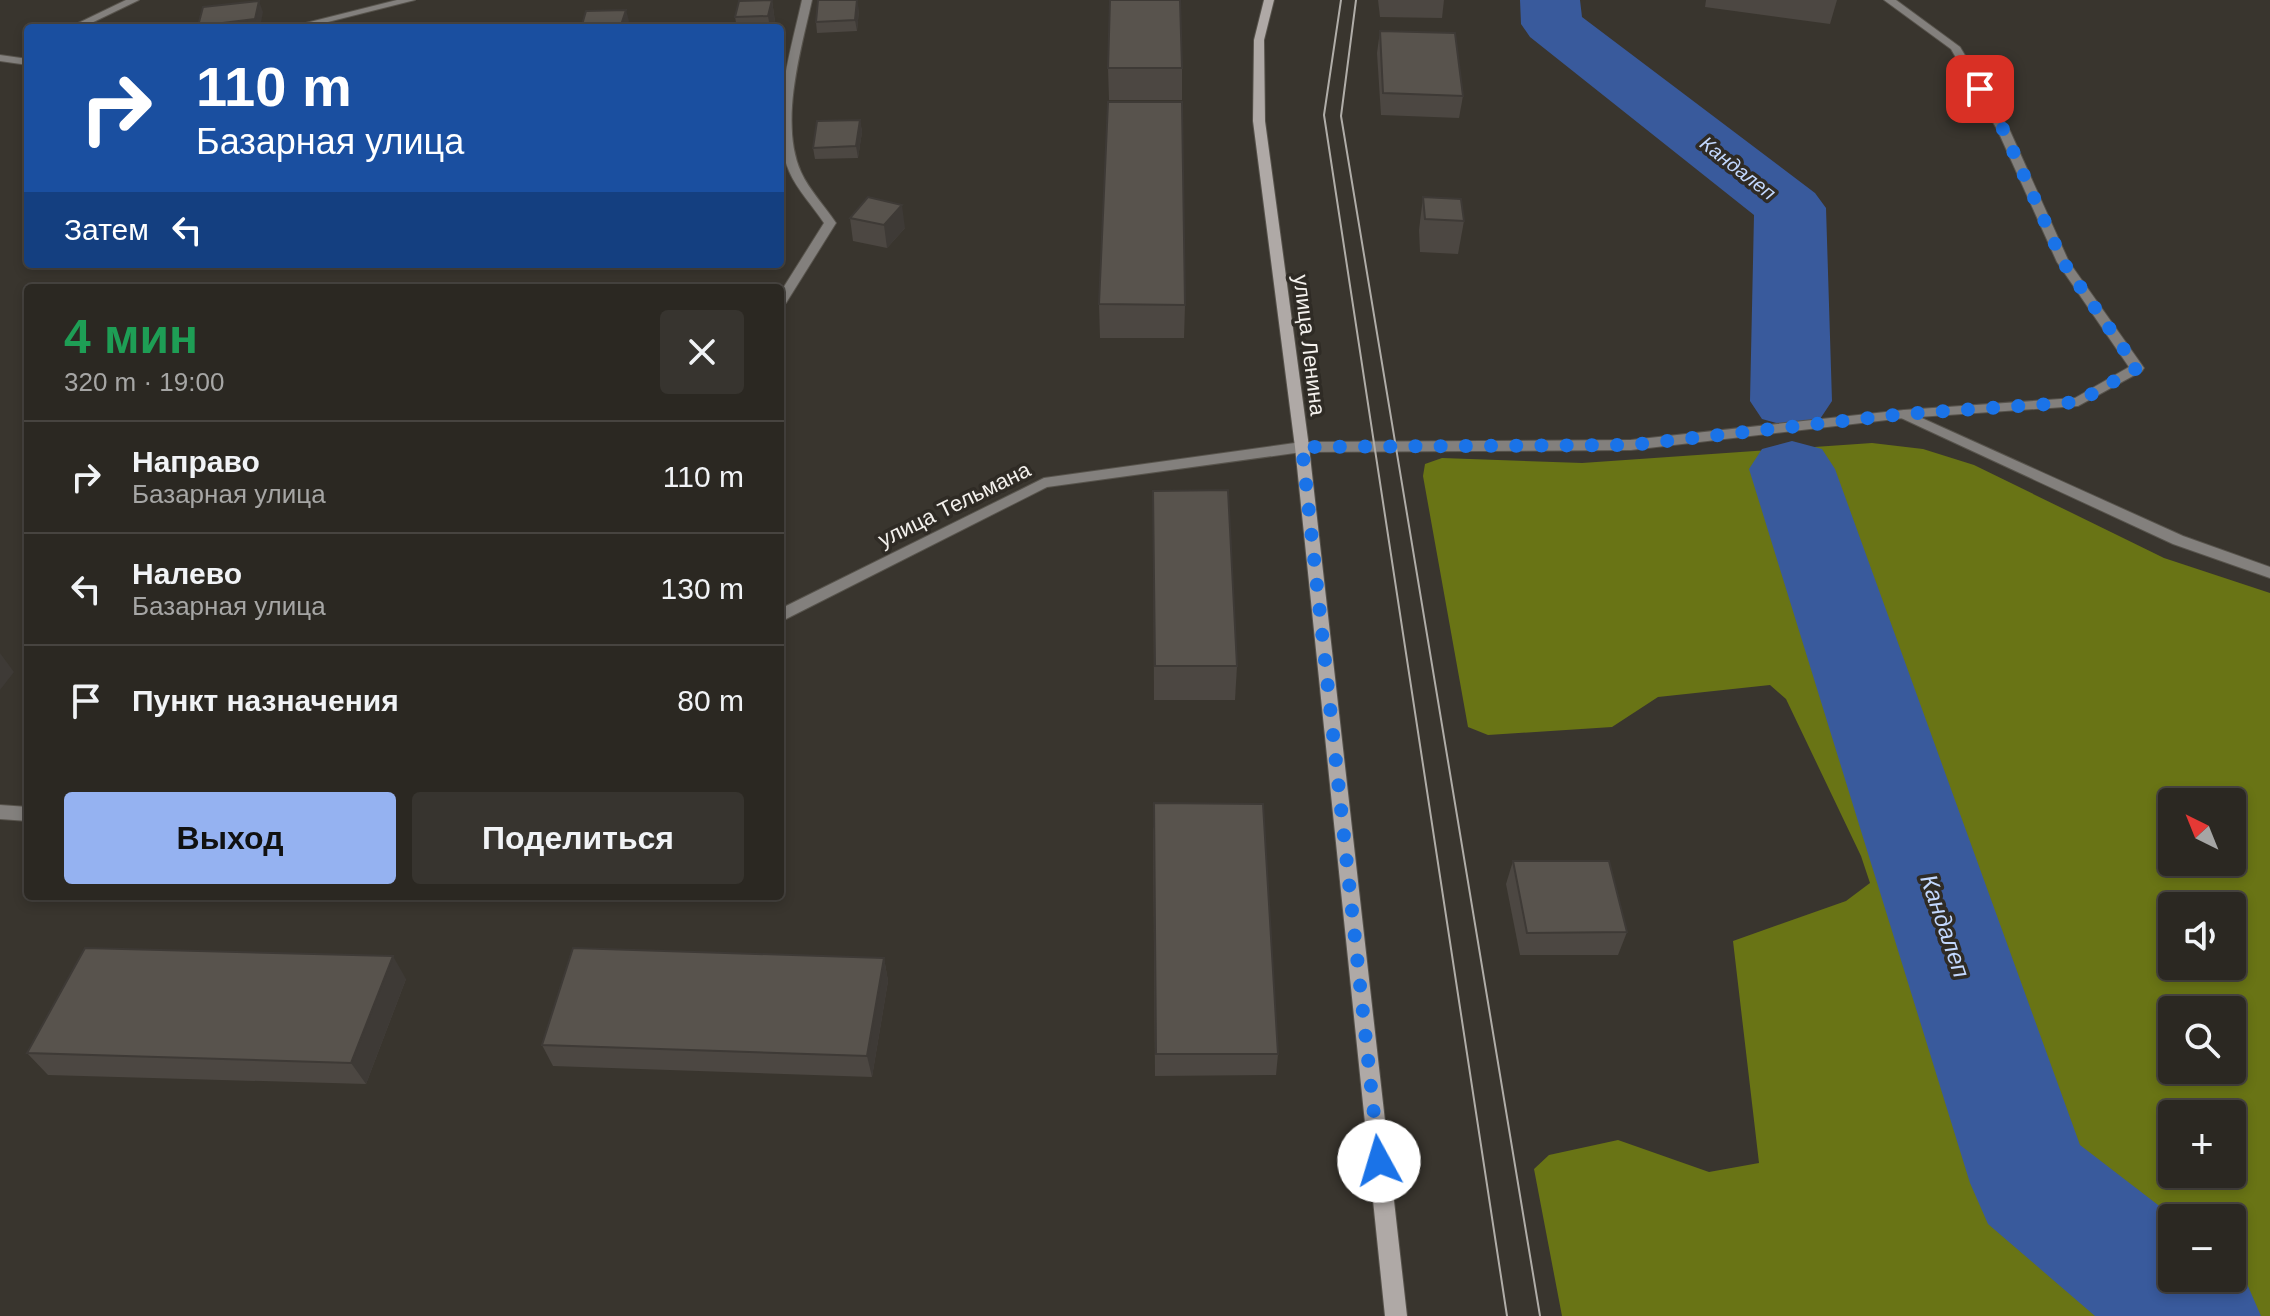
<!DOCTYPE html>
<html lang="ru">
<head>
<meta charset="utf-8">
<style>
  :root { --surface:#2b2822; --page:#37342f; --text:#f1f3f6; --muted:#a6a6a5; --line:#474440; --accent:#95b2f1 }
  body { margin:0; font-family:Helvetica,sans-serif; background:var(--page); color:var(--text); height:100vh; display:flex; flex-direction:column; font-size:30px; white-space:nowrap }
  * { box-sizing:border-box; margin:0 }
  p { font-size:26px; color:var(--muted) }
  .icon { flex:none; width:44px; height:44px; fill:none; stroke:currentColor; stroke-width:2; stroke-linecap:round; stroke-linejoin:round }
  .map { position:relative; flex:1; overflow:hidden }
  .side { position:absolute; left:24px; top:284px; width:760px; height:616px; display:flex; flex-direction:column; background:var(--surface); border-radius:8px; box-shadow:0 4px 12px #0003,0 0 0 2px var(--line) }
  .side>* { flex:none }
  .top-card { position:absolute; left:24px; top:24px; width:760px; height:244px; border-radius:8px; box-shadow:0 4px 12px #0003,0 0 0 2px var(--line); background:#1a4fa0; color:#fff; overflow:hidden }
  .needle { width:52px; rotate:317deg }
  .tools { position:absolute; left:2158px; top:788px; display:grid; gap:16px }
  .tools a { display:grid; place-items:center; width:88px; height:88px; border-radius:8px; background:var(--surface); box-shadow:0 4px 12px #0003,0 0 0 2px var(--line); font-size:40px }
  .pin { position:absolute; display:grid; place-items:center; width:68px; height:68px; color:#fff; margin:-34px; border-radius:16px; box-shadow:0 4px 12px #0006 }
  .me { position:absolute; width:88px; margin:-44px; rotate:354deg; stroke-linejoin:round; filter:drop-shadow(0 0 6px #0008) }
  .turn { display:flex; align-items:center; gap:28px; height:168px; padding:0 40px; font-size:36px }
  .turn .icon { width:104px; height:104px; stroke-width:2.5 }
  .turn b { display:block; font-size:56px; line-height:68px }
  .then { display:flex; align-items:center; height:76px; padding:0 40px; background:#0003; gap:16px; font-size:30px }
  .round { display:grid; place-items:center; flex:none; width:84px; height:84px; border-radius:8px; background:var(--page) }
  .overview { display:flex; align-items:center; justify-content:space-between; height:136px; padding:0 40px }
  h1 { font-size:48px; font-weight:700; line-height:60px; color:#1e9e55 }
  .action { display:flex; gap:16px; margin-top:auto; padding:16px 40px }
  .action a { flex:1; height:92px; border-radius:8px; background:var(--accent); color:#111; font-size:32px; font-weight:700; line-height:92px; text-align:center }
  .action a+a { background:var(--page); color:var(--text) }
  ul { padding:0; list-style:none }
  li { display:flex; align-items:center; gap:24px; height:112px; padding:0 40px; border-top:2px solid var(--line) }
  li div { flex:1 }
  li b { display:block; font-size:30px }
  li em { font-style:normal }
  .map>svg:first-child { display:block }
  .forest { fill:#697415; fill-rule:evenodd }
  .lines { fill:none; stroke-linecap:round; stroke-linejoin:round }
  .river { fill:#395a9c; fill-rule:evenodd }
  .service-casing { stroke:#57534c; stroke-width:2 }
  .minor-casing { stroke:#57534c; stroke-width:2 }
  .secondary-casing { stroke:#57534c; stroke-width:2 }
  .service { fill:#83807d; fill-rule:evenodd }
  .minor { fill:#83807d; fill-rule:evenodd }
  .secondary { fill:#afa9a6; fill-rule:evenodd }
  .tram { stroke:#b0ada8; stroke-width:2 }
  .wall { fill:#4c4742 }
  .shaded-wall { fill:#3e3a36 }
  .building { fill:#58534d; stroke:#3e3a36; stroke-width:2 }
  .route { stroke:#1a73e8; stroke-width:14; stroke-dasharray:0 25.2 }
  .labels { text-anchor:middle; stroke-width:7; stroke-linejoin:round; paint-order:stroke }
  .far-water-label { font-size:20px; font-style:italic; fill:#c3d8fe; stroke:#2f2b25 }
  .street-label { font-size:22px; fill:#f3f0ec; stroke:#2f2b25 }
  .water-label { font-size:24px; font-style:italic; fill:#c3d8fe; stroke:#2f2b25 }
</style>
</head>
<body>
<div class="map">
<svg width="2270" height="1316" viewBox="0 0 2270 1316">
  <rect width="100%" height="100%" fill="#39352e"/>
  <path class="forest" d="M 1872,443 L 1923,449 L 1974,465 L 2164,558 L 2270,593 L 2270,1316 L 1562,1316 L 1534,1169 L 1549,1155 L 1618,1140 L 1709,1172 L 1759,1163 L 1733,941 L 1846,901 L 1870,883 L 1861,856 L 1786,699 L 1770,685 L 1658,697 L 1612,727 L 1488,735 L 1468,727 L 1423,476 L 1425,464 L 1442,458 L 1582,463 ZM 2172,802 L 2232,802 L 2232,862 L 2172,862 ZM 2172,906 L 2232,906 L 2232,966 L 2172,966 ZM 2172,1010 L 2232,1010 L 2232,1070 L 2172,1070 ZM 2172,1114 L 2232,1114 L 2232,1174 L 2172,1174 ZM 2172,1218 L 2232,1218 L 2232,1278 L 2172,1278 Z"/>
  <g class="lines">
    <g class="river">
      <path d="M 1520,0 L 1580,0 L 1582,17 L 1815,193 L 1826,208 L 1832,401 L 1820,419 L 1791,427 L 1762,419 L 1750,401 L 1754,215 L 1530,37 L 1521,24 Z"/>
      <path d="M 1792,441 L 1822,449 L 1835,469 L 2080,1145 L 2175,1218 L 2172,1278 L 2232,1278 L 2232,1262 L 2241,1270 L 2261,1316 L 2095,1316 L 1988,1224 L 1970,1183 L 1749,469 L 1762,449 Z"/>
    </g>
    <defs>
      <path id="service" d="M 1904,410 L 2183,536 L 2270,567 L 2270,578 L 2173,544 L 1899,417 L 1897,414 Z"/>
      <g id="minor">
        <path d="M 126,0 L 139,0 L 81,28 L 68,28 Z"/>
        <path d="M 397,0 L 415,0 L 304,28 L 286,28 Z"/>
        <path d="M 802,0 L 812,0 C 801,50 779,123 801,172 C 809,190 825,206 836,223 L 786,303 L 780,307 L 780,293 L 824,223 C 813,206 797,190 789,171 C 768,123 791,50 802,0 Z"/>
        <path d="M 1884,0 L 1896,0 L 1960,47 L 2010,131 L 2069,262 L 2144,368 L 2142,371 L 2078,406 L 1904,418 L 1631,450 L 1302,452 L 1047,487 L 780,622 L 780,609 L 1044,478 L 1302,442 L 1631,440 L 1904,410 L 2075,398 L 2129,367 L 2057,262 L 1998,131 L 1951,49 Z"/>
        <path d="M 0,55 L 28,59 L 28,65 L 0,61 Z"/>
        <path d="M 0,805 L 28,807 L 28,821 L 0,819 Z"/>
      </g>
      <path id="secondary" d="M 1264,0 L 1274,0 L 1264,40 L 1265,121 L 1309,447 L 1407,1316 L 1385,1316 L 1295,447 L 1253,121 L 1254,40 Z"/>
    </defs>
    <use href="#service" class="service-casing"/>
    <use href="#minor" class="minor-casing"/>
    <use href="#secondary" class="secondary-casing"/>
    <use href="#service" class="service"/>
    <use href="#minor" class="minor"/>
    <use href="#secondary" class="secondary"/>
    <g class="tram">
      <path d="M 1341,0 L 1324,115 L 1507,1316"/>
      <path d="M 1356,0 L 1341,116 L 1540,1316"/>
    </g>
  </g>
  <g class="wall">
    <path d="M 772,0 L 775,22 L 774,28 L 737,28 L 735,17 Z"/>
    <path d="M 1378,0 L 1444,0 L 1442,18 L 1380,17 Z"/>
    <path d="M 1706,0 L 1837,0 L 1830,24 L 1705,7 Z"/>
    <path d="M 859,10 L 857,31 L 817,33 L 816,22 Z"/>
    <path d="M 1380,31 L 1463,96 L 1459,118 L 1381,115 L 1377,53 Z"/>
    <path d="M 1108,68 L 1182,68 L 1182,100 L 1109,100 Z"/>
    <path d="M 860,120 L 862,132 L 858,158 L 815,159 L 813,148 Z"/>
    <path d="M 1423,197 L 1464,221 L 1458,254 L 1420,252 L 1419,230 Z"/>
    <path d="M 850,218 L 905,228 L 887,248 L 853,241 Z"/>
    <path d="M 1099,304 L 1185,305 L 1184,338 L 1100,338 Z"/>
    <path d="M 1153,491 L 1237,666 L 1235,700 L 1154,700 Z"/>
    <path d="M 1153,827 L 1278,1054 L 1276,1075 L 1155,1076 Z"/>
    <path d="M 1513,861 L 1627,932 L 1618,955 L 1520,955 L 1506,884 Z"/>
    <path d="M 884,958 L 888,981 L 872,1077 L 553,1066 L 542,1045 Z"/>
    <path d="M 406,979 L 366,1084 L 48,1075 L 27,1053 Z"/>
  </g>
  <g class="shaded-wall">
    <path d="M 772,0 L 775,22 L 774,28 L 770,28 L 768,16 Z"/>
    <path d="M 857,0 L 859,10 L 857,31 L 855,20 Z"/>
    <path d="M 259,1 L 263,12 L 260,28 L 199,28 L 198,26 Z"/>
    <path d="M 626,10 L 629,21 L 626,28 L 620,28 Z"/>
    <path d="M 860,120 L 862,132 L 858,158 L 856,146 Z"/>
    <path d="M 902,205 L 905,228 L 887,248 L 884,225 Z"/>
    <path d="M 0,653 L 14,672 L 0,690 Z"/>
    <path d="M 393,956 L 406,979 L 366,1084 L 351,1063 Z"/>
    <path d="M 884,958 L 888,981 L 872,1077 L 867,1056 Z"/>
  </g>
  <g class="building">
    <path d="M 772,0 L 768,16 L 735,17 L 739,1 Z"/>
    <path d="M 818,0 L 857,0 L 855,20 L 816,22 Z"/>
    <path d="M 1110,0 L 1180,0 L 1182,68 L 1108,68 Z"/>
    <path d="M 259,1 L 255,19 L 198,26 L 203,7 Z"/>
    <path d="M 626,10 L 620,28 L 581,28 L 586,11 Z"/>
    <path d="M 1380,31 L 1455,33 L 1463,96 L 1383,93 Z"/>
    <path d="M 1108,102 L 1182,102 L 1185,305 L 1099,304 Z"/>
    <path d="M 860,120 L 856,146 L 813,148 L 817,121 Z"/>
    <path d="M 868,197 L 902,205 L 884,225 L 850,218 Z"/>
    <path d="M 1423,197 L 1461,199 L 1464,221 L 1425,219 Z"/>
    <path d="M 1228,490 L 1237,666 L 1155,666 L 1153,491 Z"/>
    <path d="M 1154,803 L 1263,804 L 1278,1054 L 1156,1054 Z"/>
    <path d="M 1513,861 L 1609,861 L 1627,932 L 1527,933 Z"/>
    <path d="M 85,948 L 393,956 L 351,1063 L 27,1053 Z"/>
    <path d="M 573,948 L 884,958 L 867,1056 L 542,1045 Z"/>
  </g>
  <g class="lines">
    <path class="route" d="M 1379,1161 L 1302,447 L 1631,445 L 1904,414 L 2078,402 L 2137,368 L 2063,262 L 2004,131 L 1980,89"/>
  </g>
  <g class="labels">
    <g class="far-water-label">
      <text transform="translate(1738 168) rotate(38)" y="7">Кандалеп</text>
    </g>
    <g class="street-label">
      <text transform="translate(1310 345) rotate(83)" y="8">улица Ленина</text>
      <text transform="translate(954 504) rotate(-26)" y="8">улица Тельмана</text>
    </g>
    <g class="water-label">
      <text transform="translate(1945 926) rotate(71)" y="8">Кандалеп</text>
    </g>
  </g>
</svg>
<div class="tools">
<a><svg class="needle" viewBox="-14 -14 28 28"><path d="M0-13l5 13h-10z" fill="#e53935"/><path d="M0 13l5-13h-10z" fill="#a6a6a5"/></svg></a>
<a><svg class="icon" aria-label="sound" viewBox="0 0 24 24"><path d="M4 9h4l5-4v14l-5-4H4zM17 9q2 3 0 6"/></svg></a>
<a><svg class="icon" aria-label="search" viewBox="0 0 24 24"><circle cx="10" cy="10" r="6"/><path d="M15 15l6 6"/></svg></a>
<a>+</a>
<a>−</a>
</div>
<div class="pin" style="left:1980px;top:89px;background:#d93025"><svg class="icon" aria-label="arrive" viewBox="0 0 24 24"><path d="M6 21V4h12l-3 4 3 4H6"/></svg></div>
<svg class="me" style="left:1379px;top:1161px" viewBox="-20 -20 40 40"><circle r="19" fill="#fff"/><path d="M0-13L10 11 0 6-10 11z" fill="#1a73e8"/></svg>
<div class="top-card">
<div class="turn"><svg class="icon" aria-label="right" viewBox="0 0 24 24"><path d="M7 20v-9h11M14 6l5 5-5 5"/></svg><div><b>110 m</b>Базарная улица</div></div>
<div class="then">Затем<svg class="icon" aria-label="left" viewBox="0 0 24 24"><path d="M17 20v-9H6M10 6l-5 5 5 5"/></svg></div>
</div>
<section class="side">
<div class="overview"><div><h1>4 мин</h1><p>320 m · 19:00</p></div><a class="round"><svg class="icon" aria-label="close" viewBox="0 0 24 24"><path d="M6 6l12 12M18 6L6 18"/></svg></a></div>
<ul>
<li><svg class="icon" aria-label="right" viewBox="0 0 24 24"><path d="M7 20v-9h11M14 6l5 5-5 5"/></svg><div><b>Направо</b><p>Базарная улица</p></div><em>110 m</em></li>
<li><svg class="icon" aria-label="left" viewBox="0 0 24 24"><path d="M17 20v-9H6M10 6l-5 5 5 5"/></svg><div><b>Налево</b><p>Базарная улица</p></div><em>130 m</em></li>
<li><svg class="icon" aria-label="arrive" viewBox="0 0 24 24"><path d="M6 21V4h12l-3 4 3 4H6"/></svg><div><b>Пункт назначения</b></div><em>80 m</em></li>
</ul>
<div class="action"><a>Выход</a><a>Поделиться</a></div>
</section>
</div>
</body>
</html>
